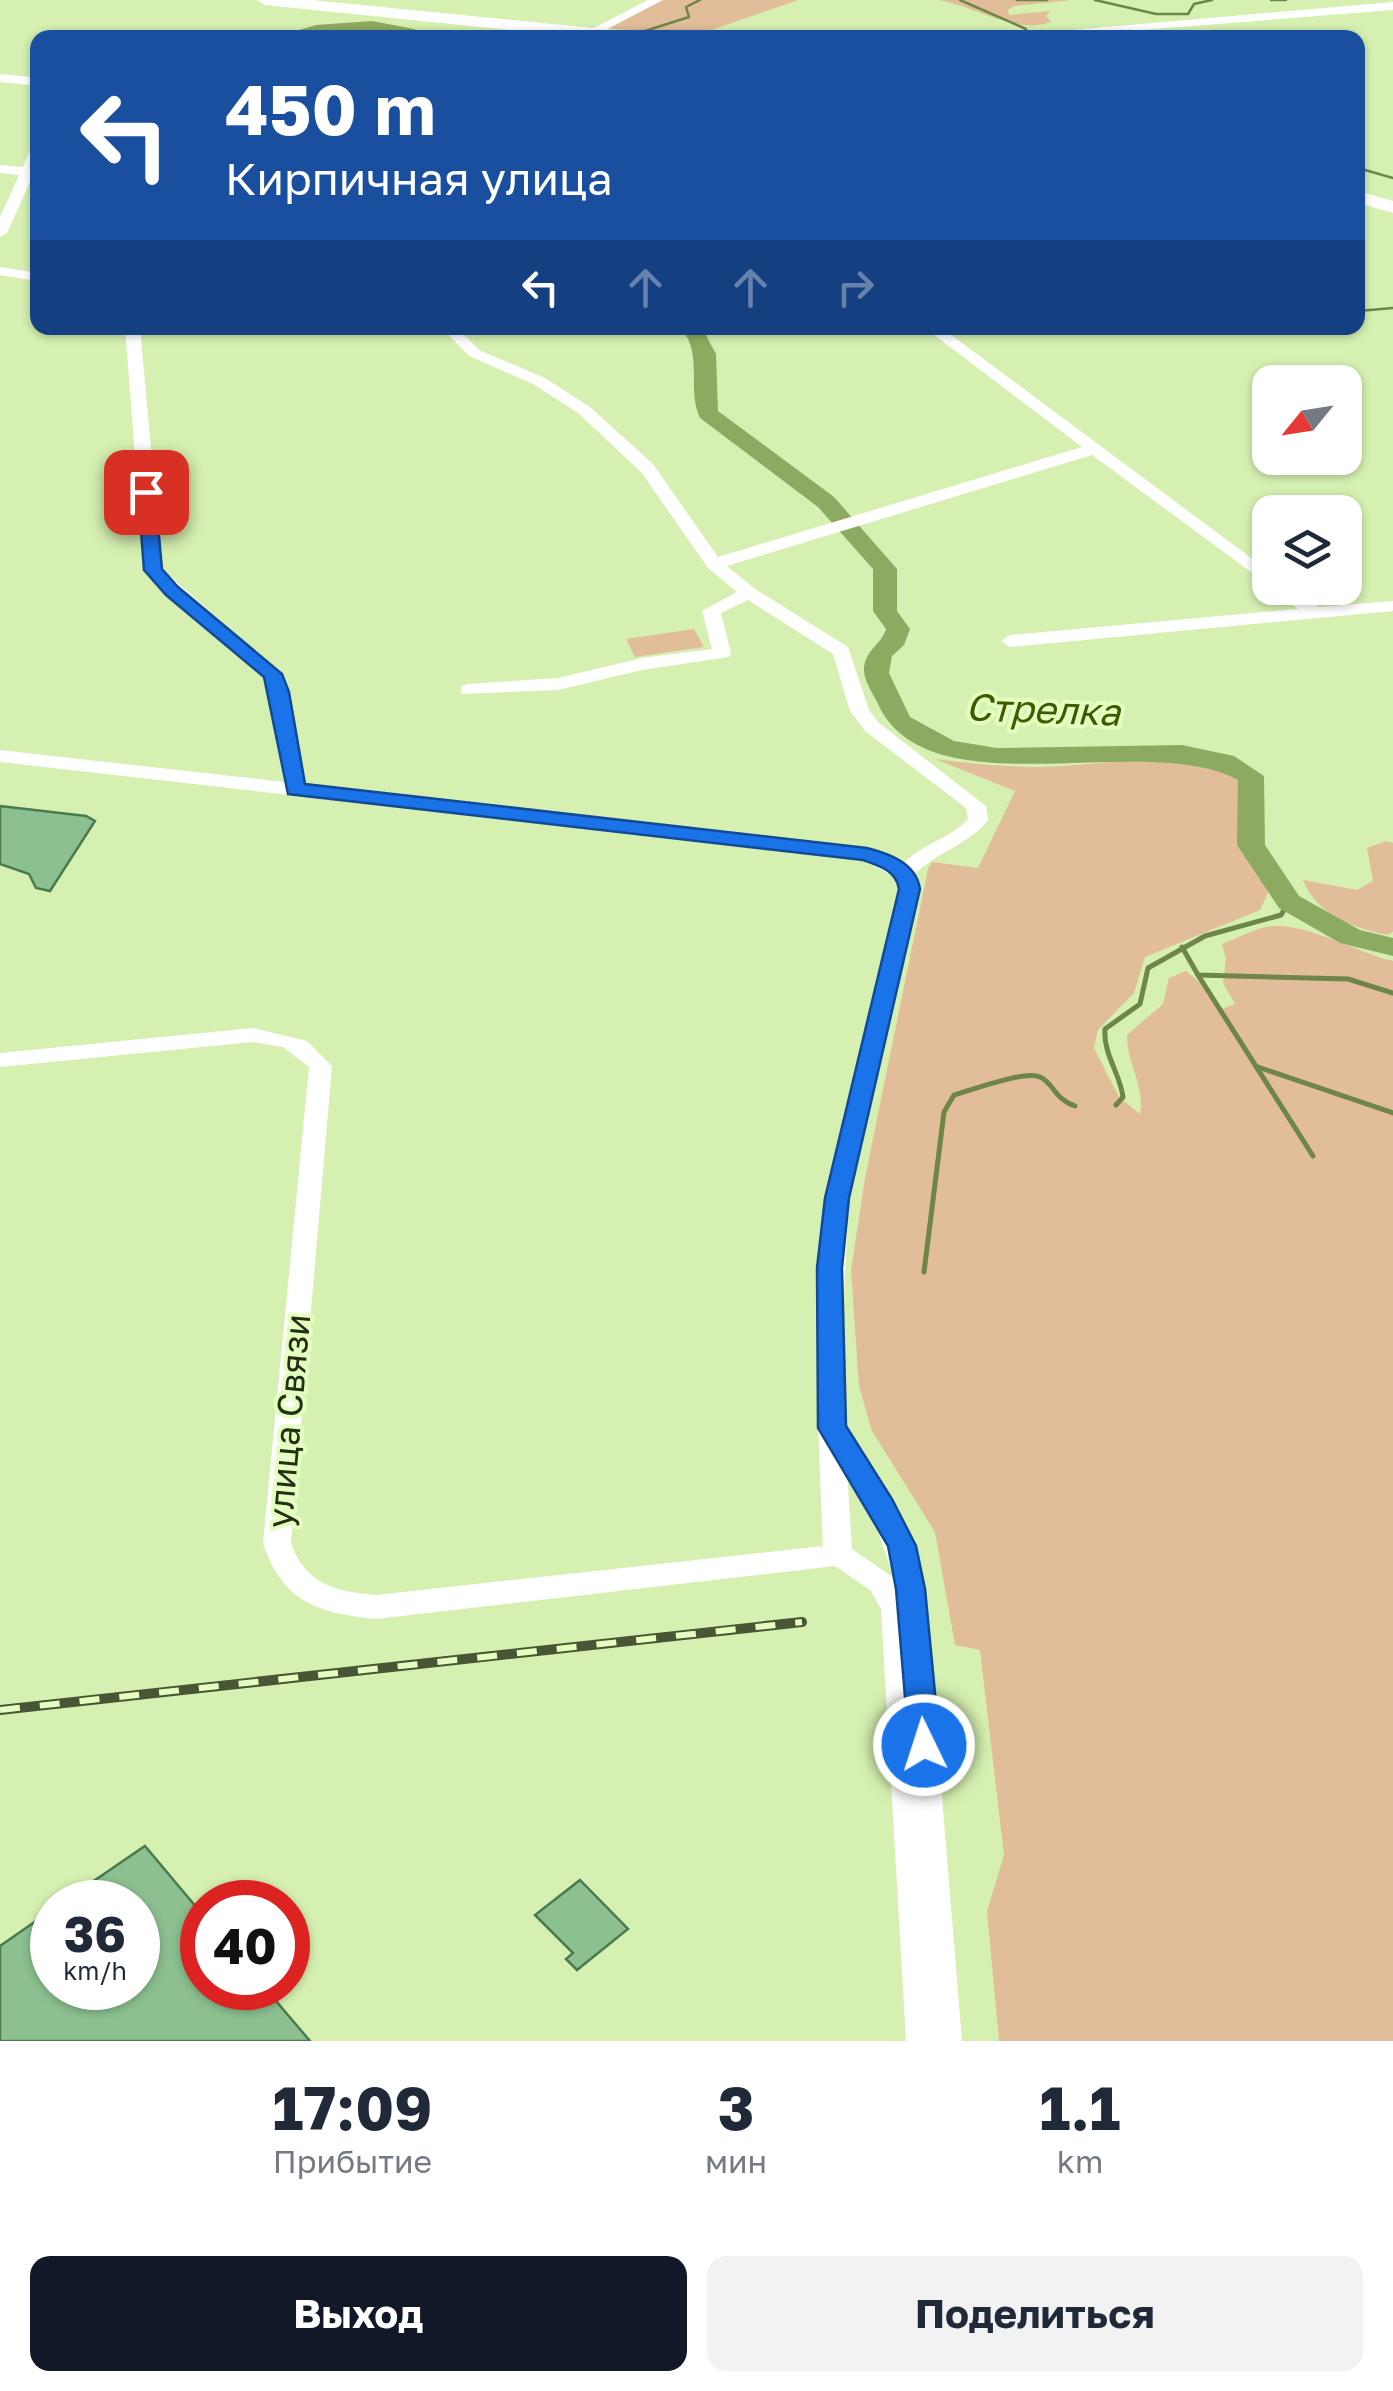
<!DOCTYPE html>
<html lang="ru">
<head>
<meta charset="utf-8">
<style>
  :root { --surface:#fff; --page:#f2f2f3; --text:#1f2937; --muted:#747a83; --accent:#111827 }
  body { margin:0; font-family:"Golos Text",sans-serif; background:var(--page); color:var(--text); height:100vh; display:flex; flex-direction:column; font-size:38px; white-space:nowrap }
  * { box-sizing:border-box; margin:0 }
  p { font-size:32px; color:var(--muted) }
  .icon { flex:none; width:55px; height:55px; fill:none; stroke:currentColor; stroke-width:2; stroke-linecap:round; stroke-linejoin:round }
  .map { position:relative; height:2041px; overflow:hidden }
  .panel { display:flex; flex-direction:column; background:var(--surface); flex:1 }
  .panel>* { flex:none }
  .banner { position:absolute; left:30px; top:30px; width:1335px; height:305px; border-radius:20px; box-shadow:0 2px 8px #0004; background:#1a4fa0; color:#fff; overflow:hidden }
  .needle { width:65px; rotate:240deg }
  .controls { position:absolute; left:1252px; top:365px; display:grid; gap:20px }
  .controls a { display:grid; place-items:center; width:110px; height:110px; border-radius:20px; background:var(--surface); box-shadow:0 2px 8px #0004; font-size:50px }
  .speed { position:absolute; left:30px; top:1880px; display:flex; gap:20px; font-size:50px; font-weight:700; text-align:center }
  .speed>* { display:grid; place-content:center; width:130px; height:130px; border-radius:50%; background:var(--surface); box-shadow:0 2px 8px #0004; line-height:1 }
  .speed small { font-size:25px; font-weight:400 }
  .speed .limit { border:15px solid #d22; background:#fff; color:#111 }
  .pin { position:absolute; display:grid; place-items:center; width:85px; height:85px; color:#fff; margin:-42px; border-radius:20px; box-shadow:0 5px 15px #0006 }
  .me { position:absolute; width:110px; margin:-55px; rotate:356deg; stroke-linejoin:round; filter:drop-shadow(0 0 8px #0008) }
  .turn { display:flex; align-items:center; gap:35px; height:210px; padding:0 30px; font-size:45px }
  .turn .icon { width:130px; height:130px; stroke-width:2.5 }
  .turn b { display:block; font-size:70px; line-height:85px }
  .lanes { display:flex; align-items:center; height:95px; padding:0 30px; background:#0003; justify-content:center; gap:50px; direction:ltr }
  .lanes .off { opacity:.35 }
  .eta { display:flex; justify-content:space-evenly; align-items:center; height:170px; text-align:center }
  .eta b { font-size:60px; font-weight:700; line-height:70px }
  .cta { display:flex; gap:20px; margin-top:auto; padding:20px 30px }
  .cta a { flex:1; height:115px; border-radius:20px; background:var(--accent); color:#fff; font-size:40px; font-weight:700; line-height:115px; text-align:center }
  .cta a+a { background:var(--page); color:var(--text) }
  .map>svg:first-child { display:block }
  .green { fill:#e2bd99 }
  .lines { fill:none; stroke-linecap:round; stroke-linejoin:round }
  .stream-far2 { stroke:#6e864a; stroke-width:2.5 }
  .stream-far1 { stroke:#6e864a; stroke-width:4 }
  .stream { stroke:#6e864a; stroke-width:5 }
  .river { fill:#8dab60; fill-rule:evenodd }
  .building { fill:#8cc090; stroke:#497b4e; stroke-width:2.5 }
  .minor { fill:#fff; fill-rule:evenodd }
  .major { fill:#fff; fill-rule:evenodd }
  .rail-casing { stroke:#495635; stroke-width:10 }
  .rail { stroke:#e3febe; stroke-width:6; stroke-dasharray:20; stroke-linecap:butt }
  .route { fill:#1a73e8; stroke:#114b97; stroke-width:2.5 }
  .labels { text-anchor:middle; stroke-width:8; stroke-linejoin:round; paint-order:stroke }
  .street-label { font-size:35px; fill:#252f16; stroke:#e3febe }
  .water-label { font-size:38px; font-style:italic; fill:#405901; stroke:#e3febe }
</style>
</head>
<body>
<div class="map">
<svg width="1393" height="2041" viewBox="0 0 1393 2041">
  <rect width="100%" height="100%" fill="#d6f0b1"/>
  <g class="green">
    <path d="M 660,0 L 798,0 L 694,36 L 606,28 Z"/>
    <path d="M 938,0 L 1071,0 L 1014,6 L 1008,10 L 1009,15 L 1050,11 L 1046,16 L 1051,22 C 1015,35 976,6 938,0 Z"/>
    <path d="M 694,629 L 704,647 L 635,657 L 626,639 Z"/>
    <path d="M 935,759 C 971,764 1006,767 1042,767 C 1105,766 1182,745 1239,781 L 1242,828 L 1236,845 L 1261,868 L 1268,893 L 1260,910 L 1145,957 L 1134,993 L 1098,1030 L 1094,1048 L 1119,1097 L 1140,1114 C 1145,1085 1127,1065 1127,1035 L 1163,1004 L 1169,978 L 1186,971 L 1203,985 L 1219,1010 L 1235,1004 L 1223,983 L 1226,959 L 1222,944 C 1236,939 1251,930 1266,927 C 1302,920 1355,952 1393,961 L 1393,2041 L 999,2041 L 987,1911 L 1004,1855 L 980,1650 L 955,1645 L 935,1532 L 872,1431 L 859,1386 L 851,1270 L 865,1178 L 928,869 L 932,862 L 978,868 L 1015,791 Z"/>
    <path d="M 1386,841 L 1393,843 L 1393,932 L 1387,935 C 1353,928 1316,914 1303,880 L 1357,890 L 1373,881 L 1367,848 Z"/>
  </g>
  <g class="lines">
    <g class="stream-far2">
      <path d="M 960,0 L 1026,29"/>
      <path d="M 1017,0 L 1047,0"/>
      <path d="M 1095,0 L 1156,14 L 1188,14 L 1194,4 L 1212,0"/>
      <path d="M 1271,0 L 1286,0"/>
      <path d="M 645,31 L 689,17 L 686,7 L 700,0"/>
      <path d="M 1358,168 L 1393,178"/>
      <path d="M 1358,311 L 1393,308"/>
      <path d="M 1122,332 L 1173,328"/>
    </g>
    <path class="stream-far1" d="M 1113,333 L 1152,330"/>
    <g class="stream">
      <path d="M 1182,947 L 1198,975 L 1348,979 L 1393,993"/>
      <path d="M 1198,975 L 1313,1156"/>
      <path d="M 1258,1067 L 1393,1113"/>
      <path d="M 1116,1105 L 1123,1097 C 1120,1073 1103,1054 1105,1029 L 1140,1004 L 1148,968 L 1205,936 L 1281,915 L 1289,902"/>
      <path d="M 924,1272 L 944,1112 L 954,1095 C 972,1090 1025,1070 1040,1077 C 1055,1084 1053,1098 1075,1106"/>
    </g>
    <g class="river">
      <path d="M 372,21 L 414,29 L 434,38 L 353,31 L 272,38 L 316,25 Z"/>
      <path d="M 681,328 L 702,328 L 716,354 L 718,411 L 834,497 L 897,569 L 897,611 L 910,629 L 904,645 L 892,656 L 889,673 L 910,717 L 954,741 L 997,748 L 1182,745 L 1234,756 L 1264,776 L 1265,845 L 1299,896 L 1360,930 L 1393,938 L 1393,956 L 1340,943 L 1279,908 L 1237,845 L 1238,780 C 1145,729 928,813 878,704 C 873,693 863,680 864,668 C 866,649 881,645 886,629 L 873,611 L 873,569 L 818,507 L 700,418 C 686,387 704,356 681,328 Z"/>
    </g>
  </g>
  <g class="building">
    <path d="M 0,806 L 86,816 L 95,821 L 50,891 L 36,888 L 29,874 L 0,864 Z"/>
    <path d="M 145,1846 L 202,1914 L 202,1988 L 265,1988 L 310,2041 L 0,2041 L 0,1946 L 52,1910 L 52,1988 L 138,1988 L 138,1902 L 63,1902 Z"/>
    <path d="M 580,1880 L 628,1929 L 577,1970 L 566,1959 L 573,1953 L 535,1915 Z"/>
  </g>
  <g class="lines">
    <g class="minor">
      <path d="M 648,0 L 663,0 L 594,36 L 584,33 Z"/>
      <path d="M 1393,2 L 1393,10 L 1041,38 L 983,38 Z"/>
      <path d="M 0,74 L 38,78 L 38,86 L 0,82 Z"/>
      <path d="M 38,144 L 38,164 L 7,233 L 0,237 L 0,217 L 19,175 L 0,173 L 0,165 L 23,167 L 31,148 Z"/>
      <path d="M 0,267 L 38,273 L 38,281 L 0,275 Z"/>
      <path d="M 125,328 L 140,328 L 162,569 L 282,675 L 304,784 L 867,848 L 902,864 C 923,844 952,837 968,819 L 966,808 L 865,731 L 850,711 L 833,654 L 748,600 L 721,613 L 731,653 L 729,657 L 642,670 L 558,690 L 461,694 L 461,686 L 468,684 L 558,678 L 642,658 L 712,649 L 702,611 L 737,592 L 708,568 L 641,472 L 578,413 L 533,384 L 469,356 L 442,328 L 457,328 L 479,350 L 545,378 L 590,407 L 653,464 L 718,557 L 1082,447 L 925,328 L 942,328 L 1270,572 L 1270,586 L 1092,455 L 727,566 L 755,589 L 848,647 L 869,710 L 879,723 L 986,806 L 988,820 C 970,844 938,851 915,874 L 921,889 L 849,1198 L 842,1331 L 845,1425 L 894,1504 L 912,1545 L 925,1589 L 962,2041 L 906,2041 L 881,1609 L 870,1590 L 835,1566 L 376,1619 C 318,1613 282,1602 263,1543 L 309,1067 L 283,1047 L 253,1042 L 0,1067 L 0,1053 L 253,1028 L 307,1041 L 332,1066 L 291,1543 C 305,1584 336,1592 376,1595 L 823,1546 C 818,1429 812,1314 825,1198 L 899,889 L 895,877 L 862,860 L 0,762 L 0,750 L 284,782 L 264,677 L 166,595 L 144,570 ZM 847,1471 L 876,1525 L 894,1578 L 852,1549 Z"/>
      <path d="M 1270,588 L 1290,588 L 1319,607 L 1393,601 L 1393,611 L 1010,647 L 1001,641 L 1010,635 L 1298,609 Z"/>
    </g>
    <g class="major">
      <path d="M 257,0 L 312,0 L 642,33 L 650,38 L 589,38 L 265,5 Z"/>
      <path d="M 1358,191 L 1393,201 L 1393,213 L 1358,203 Z"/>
    </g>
    <defs>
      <path id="rail" d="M 0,1710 L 802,1622"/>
    </defs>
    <use href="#rail" class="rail-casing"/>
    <use href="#rail" class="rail"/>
  </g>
  <path class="route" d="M 146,487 L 155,492 L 162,569 L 178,587 L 282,674 L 289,692 L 305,784 L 867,848 C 890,854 916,863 920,889 L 849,1198 L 842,1268 L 846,1426 L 892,1499 L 916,1546 L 925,1589 L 940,1745 L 935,1754 L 924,1758 L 914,1754 L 909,1745 L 896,1589 L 888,1546 L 818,1428 L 817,1268 L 825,1198 L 899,889 C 896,870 879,866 863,860 L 288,794 L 264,677 L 166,595 L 144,570 L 138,492 Z"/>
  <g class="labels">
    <g class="street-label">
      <text transform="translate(289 1421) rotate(-85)" y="12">улица Связи</text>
    </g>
    <g class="water-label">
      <text transform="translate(1043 710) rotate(2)" y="13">Стрелка</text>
    </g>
  </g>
</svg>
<div class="controls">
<a><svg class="needle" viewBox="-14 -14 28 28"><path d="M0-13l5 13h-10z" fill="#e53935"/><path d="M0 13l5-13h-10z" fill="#747a83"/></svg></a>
<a><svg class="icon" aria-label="layers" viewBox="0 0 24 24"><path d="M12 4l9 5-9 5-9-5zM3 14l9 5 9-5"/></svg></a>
</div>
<div class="speed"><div>36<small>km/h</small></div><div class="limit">40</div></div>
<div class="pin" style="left:146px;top:492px;background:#d93025"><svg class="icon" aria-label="arrive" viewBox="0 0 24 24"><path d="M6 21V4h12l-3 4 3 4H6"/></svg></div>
<svg class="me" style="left:924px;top:1745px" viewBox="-20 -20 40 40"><circle r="17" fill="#1a73e8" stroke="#fff" stroke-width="3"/><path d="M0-11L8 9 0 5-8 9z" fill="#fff"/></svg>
<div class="banner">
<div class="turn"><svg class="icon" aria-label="left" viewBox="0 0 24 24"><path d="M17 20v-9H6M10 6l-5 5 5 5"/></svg><div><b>450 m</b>Кирпичная улица</div></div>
<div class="lanes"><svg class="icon" aria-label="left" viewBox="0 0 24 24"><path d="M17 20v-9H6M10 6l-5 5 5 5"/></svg><svg class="icon off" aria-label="ahead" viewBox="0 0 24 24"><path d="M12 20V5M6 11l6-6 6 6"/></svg><svg class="icon off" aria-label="ahead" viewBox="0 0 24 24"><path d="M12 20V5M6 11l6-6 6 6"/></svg><svg class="icon off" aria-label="right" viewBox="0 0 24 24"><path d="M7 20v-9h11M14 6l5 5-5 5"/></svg></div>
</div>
</div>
<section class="panel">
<div class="eta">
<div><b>17:09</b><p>Прибытие</p></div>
<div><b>3</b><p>мин</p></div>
<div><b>1.1</b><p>km</p></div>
</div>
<div class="cta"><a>Выход</a><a>Поделиться</a></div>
</section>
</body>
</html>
